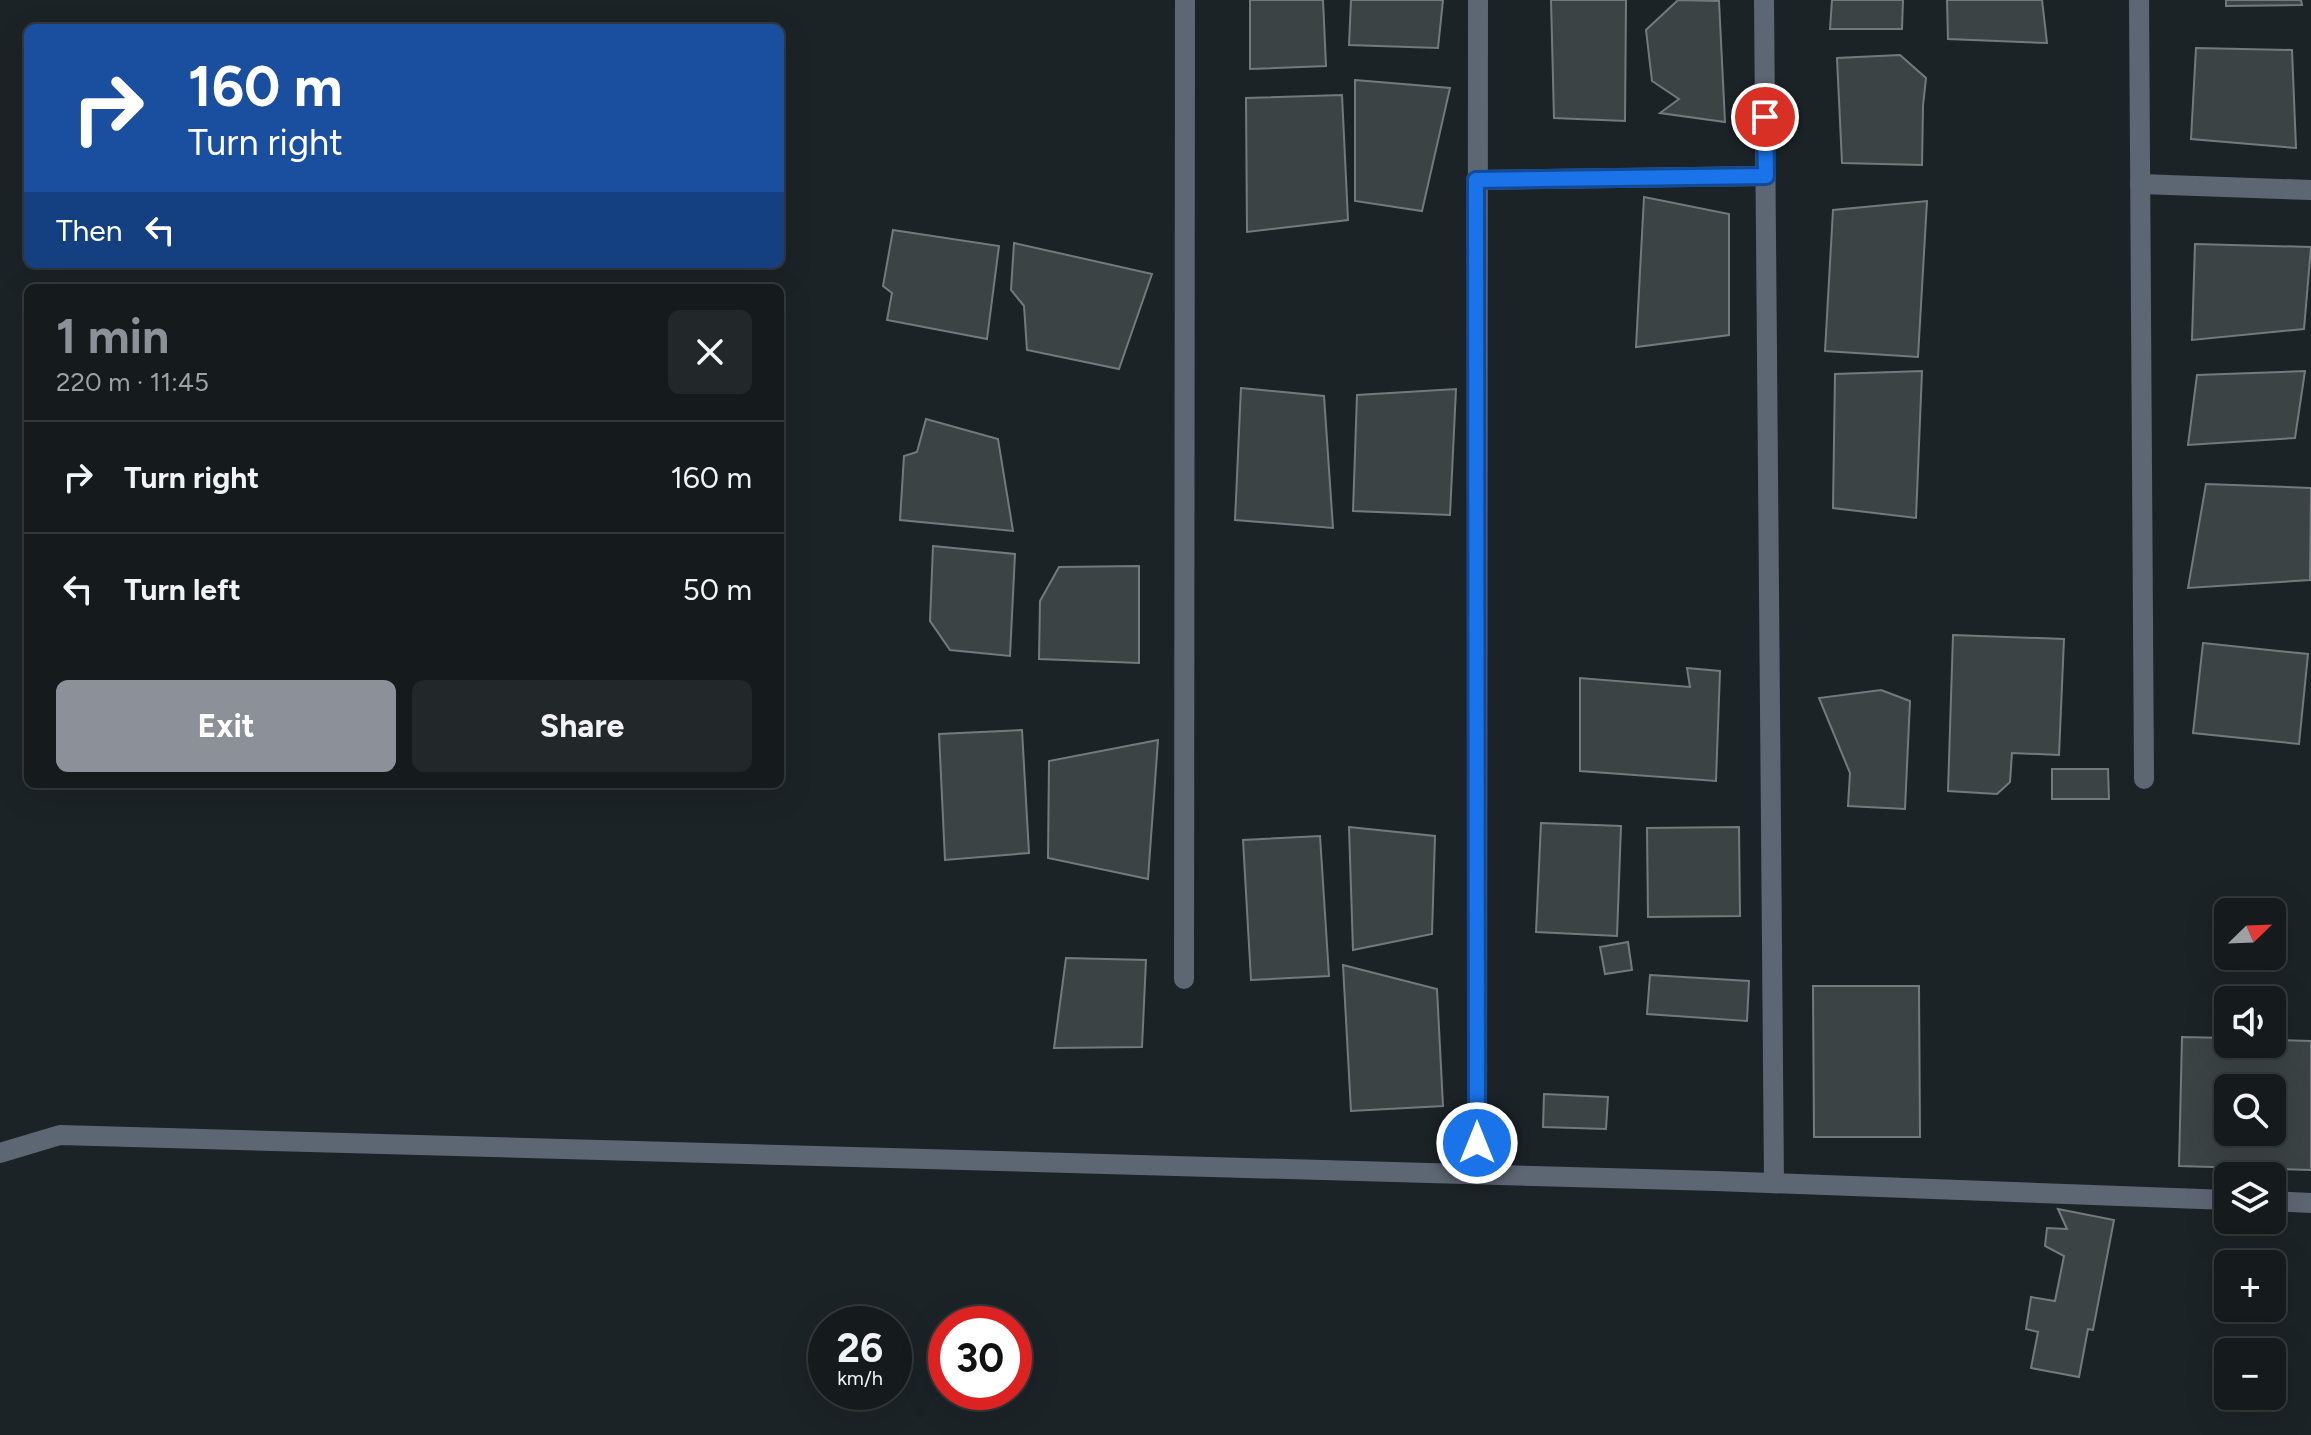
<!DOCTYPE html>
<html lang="en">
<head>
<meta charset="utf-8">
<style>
  :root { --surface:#151a1d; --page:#22272a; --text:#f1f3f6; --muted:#9da1a4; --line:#34383b; --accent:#8c9099 }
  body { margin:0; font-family:Figtree,sans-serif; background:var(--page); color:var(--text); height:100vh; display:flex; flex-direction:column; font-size:30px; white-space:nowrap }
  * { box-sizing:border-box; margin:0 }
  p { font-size:26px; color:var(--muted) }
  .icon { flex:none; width:44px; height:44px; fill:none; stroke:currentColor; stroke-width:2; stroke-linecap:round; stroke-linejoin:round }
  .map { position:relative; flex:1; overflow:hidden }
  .side { position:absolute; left:24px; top:284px; width:760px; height:504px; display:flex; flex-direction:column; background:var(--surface); border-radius:12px; box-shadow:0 8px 32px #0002,0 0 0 2px var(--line) }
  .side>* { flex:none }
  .guide { position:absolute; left:24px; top:24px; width:760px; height:244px; border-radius:12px; box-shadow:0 8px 32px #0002,0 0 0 2px var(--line); background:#1a4fa0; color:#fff; overflow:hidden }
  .needle { width:52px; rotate:67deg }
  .controls { position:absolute; left:2214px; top:898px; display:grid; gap:16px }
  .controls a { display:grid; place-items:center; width:72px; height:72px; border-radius:12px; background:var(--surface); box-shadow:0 8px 32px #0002,0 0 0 2px var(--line); font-size:40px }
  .speed { position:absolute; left:808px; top:1306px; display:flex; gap:16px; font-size:40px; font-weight:700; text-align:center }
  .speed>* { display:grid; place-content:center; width:104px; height:104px; border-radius:50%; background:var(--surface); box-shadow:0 8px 32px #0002,0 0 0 2px var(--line); line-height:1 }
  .speed small { font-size:20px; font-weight:400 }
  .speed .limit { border:12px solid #d22; background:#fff; color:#111 }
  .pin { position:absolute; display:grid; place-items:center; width:68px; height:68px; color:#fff; margin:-34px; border:4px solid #fff; border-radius:50%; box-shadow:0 2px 8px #0007 }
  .me { position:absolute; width:88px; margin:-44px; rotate:0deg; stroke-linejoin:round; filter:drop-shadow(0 0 6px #0008) }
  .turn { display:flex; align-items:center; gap:28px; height:168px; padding:0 32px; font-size:36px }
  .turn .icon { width:104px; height:104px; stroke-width:2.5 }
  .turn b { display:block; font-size:56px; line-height:68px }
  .then { display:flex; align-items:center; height:76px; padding:0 32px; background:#0003; gap:16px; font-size:30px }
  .round { display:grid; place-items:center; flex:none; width:84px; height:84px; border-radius:12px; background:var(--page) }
  .headline { display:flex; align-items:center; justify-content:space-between; height:136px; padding:0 32px }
  h1 { font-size:48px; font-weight:700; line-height:60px; color:var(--accent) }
  .button { display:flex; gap:16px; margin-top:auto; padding:16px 32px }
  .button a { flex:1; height:92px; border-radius:12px; background:var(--accent); color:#fff; font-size:32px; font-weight:700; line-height:92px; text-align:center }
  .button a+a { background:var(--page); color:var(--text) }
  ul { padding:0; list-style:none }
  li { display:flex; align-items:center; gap:24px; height:112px; padding:0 32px; border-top:2px solid var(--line) }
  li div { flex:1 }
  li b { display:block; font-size:30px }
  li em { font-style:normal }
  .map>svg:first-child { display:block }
  .building { fill:#3b4345; stroke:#717b7d; stroke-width:2; fill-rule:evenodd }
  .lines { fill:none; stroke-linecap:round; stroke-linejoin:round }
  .minor { stroke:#5d6673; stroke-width:20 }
  .route-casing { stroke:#114b97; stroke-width:20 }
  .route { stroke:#1a73e8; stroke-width:14 }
</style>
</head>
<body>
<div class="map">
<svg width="2311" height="1435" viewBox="0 0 2311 1435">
  <rect width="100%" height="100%" fill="#1c2327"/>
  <g class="building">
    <path d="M 1250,0 L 1323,0 L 1326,66 L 1250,69 Z"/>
    <path d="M 1351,0 L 1443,0 L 1438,48 L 1349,45 Z"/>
    <path d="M 1551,0 L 1626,0 L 1625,121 L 1554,118 Z"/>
    <path d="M 1678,0 L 1719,1 L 1725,122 L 1660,113 L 1679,99 L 1652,81 L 1646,30 Z"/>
    <path d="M 1832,0 L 1903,0 L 1902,29 L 1830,29 Z"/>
    <path d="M 1947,0 L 2042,0 L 2047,43 L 1948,39 Z"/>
    <path d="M 2226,0 L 2301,0 L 2302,5 L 2226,6 Z"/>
    <path d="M 2196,48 L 2292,50 L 2296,148 L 2191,139 Z"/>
    <path d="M 1900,55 L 1926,78 L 1923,106 L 1922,165 L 1842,163 L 1837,58 Z"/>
    <path d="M 1355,80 L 1450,88 L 1422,211 L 1355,201 Z"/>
    <path d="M 1342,95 L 1348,220 L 1247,232 L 1246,98 Z"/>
    <path d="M 1644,197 L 1729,214 L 1729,335 L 1636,347 Z"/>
    <path d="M 1927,201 L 1918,357 L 1825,351 L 1833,210 Z"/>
    <path d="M 893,230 L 999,246 L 987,339 L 887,320 L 892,293 L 883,286 Z"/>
    <path d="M 1014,243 L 1152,274 L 1119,369 L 1027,350 L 1024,306 L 1011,290 Z"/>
    <path d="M 2195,244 L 2311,247 L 2304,329 L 2192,340 Z"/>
    <path d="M 1922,371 L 1916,518 L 1833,508 L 1835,374 Z"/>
    <path d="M 2305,371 L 2295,438 L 2188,445 L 2197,375 Z"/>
    <path d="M 1241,388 L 1324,396 L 1333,528 L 1235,520 Z"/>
    <path d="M 1456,389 L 1450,515 L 1353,511 L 1357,395 Z"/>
    <path d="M 926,419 L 998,439 L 1013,531 L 900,520 L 904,456 L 917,452 Z"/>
    <path d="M 2206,484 L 2311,488 L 2310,580 L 2188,588 Z"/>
    <path d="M 933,546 L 1015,554 L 1010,656 L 950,650 L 930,621 Z"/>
    <path d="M 1139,566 L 1139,663 L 1039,659 L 1040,601 L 1059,567 Z"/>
    <path d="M 1953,635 L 2064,639 L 2059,755 L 2012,753 L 2010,782 L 1997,794 L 1948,791 Z"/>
    <path d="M 2203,643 L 2308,654 L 2299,744 L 2193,733 Z"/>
    <path d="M 1687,668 L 1720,671 L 1716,781 L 1580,771 L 1580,678 L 1690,687 Z"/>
    <path d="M 1881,690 L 1910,701 L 1905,809 L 1848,806 L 1850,773 L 1819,698 Z"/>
    <path d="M 1022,730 L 1029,853 L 945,860 L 939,734 Z"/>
    <path d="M 1158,740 L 1148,879 L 1048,858 L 1049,761 Z"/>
    <path d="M 2052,769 L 2108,769 L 2109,799 L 2052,799 Z"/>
    <path d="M 1541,823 L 1621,826 L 1617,936 L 1536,932 Z"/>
    <path d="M 1349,827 L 1435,836 L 1432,934 L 1353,950 Z"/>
    <path d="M 1739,827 L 1740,916 L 1648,917 L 1647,828 Z"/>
    <path d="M 1320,836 L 1329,976 L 1251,980 L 1243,840 Z"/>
    <path d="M 1628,942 L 1632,970 L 1605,974 L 1600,947 Z"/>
    <path d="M 1066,958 L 1146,960 L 1142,1047 L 1054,1048 Z"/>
    <path d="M 1343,965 L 1437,989 L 1443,1106 L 1351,1111 Z"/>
    <path d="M 1650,975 L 1749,981 L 1747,1021 L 1647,1014 Z"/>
    <path d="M 1813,986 L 1919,986 L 1920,1137 L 1814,1137 Z"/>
    <path d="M 2182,1037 L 2228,1038 L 2228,1044 L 2272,1044 L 2272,1040 L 2311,1041 L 2311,1170 L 2179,1166 ZM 2228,1088 L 2272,1088 L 2272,1132 L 2228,1132 Z"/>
    <path d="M 1544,1094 L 1608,1097 L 1606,1129 L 1543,1127 Z"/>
    <path d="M 2058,1209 L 2114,1220 L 2093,1330 L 2088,1329 L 2079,1377 L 2031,1368 L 2038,1332 L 2026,1329 L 2031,1297 L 2055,1301 L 2064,1256 L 2045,1246 L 2047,1228 L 2067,1229 Z"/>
  </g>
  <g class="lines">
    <g class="minor">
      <path d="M 1764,0 L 1774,1183"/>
      <path d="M 2139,0 L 2144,779"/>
      <path d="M 1476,180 L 1766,176"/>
      <path d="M 2140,184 L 2311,190"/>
      <path d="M 1184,979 L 1185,0"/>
      <path d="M 0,1153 L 60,1135 L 1716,1181 L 2228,1200"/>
      <path d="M 1477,1174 L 1478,0"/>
      <path d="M 2272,1201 L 2311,1203"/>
    </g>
  </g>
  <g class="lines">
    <defs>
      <path id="route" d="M 1477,1143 L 1476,180 L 1766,176 L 1765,117"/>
    </defs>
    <use href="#route" class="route-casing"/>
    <use href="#route" class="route"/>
  </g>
</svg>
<div class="controls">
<a><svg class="needle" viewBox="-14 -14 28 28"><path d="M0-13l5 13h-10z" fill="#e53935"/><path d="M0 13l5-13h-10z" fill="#9da1a4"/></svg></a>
<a><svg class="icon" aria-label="sound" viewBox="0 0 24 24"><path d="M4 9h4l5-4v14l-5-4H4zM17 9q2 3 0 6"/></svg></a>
<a><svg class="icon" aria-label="search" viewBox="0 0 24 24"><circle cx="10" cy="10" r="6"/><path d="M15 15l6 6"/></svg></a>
<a><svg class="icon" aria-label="layers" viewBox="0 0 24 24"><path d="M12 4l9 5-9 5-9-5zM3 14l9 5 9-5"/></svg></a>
<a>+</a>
<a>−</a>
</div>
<div class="speed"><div>26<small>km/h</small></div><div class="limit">30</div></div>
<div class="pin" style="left:1765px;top:117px;background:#d93025"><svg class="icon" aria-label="arrive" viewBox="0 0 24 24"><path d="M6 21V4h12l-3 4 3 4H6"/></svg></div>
<svg class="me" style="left:1477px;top:1143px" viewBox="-20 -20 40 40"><circle r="17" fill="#1a73e8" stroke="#fff" stroke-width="3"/><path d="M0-11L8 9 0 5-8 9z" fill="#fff"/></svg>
<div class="guide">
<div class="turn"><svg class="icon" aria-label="right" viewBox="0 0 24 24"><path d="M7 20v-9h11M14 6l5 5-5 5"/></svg><div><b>160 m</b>Turn right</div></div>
<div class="then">Then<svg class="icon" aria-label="left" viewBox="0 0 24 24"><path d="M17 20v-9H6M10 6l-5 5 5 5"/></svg></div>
</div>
<section class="side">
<div class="headline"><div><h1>1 min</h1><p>220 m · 11:45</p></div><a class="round"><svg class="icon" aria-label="close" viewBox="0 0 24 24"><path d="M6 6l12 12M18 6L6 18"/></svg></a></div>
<ul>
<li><svg class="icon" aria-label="right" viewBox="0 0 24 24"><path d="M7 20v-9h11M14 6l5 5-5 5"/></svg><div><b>Turn right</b></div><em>160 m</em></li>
<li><svg class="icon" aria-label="left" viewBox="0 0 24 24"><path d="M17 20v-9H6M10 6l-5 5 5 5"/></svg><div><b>Turn left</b></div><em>50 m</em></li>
</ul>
<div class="button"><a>Exit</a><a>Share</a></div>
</section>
</div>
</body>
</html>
